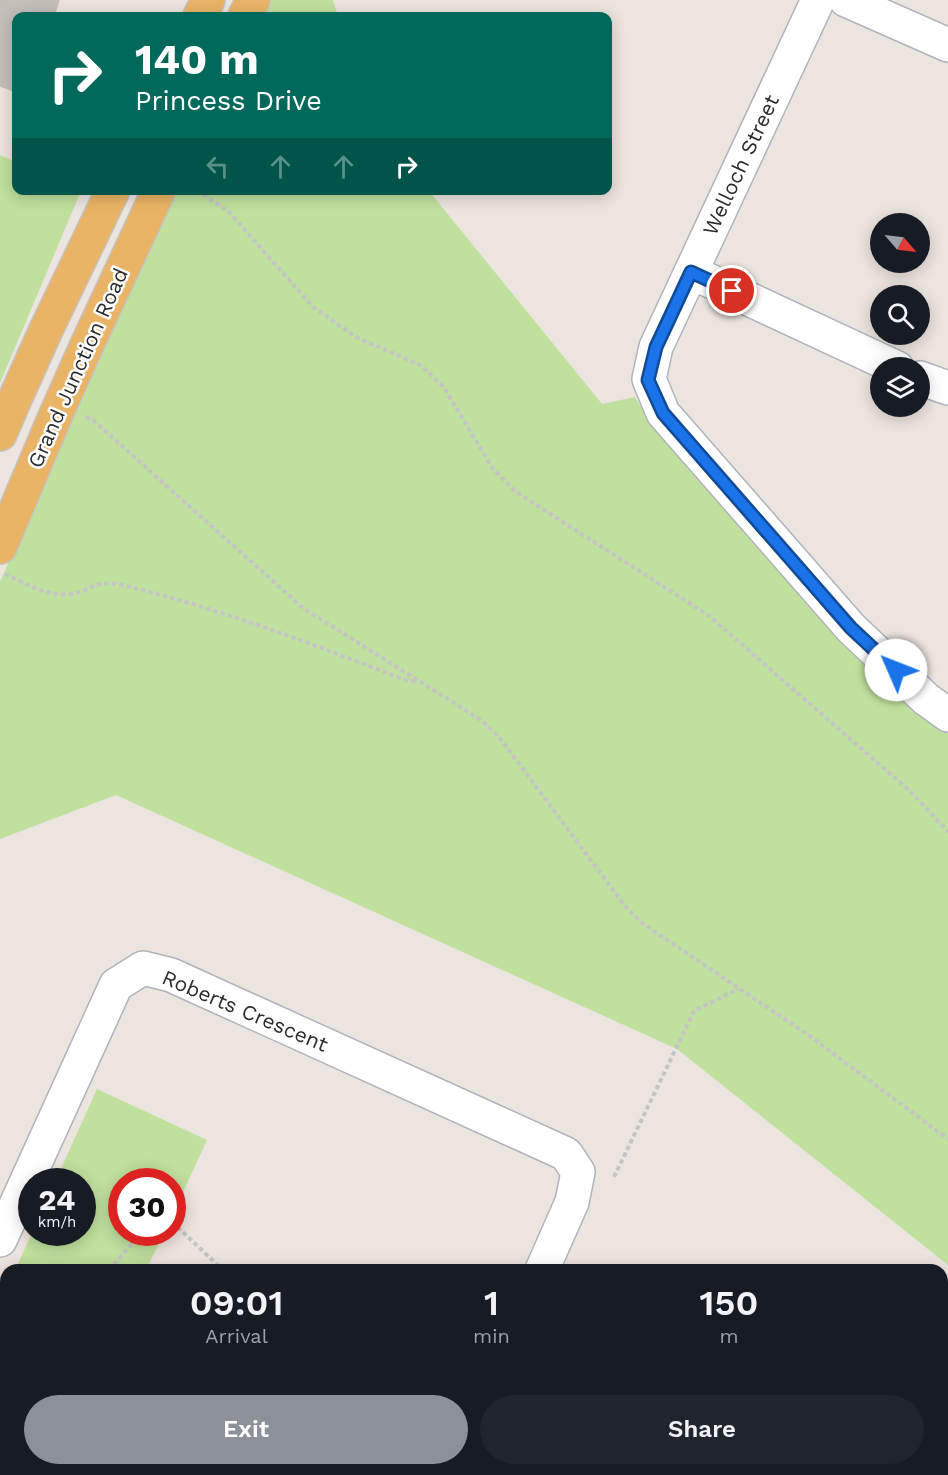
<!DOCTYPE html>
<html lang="en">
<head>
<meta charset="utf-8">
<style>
  :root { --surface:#171b24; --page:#20242c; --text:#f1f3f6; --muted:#9ea1a6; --accent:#8c9099 }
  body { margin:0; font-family:"Work Sans",sans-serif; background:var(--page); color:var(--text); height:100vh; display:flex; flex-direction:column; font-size:22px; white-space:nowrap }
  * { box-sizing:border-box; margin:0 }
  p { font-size:20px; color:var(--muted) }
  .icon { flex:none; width:33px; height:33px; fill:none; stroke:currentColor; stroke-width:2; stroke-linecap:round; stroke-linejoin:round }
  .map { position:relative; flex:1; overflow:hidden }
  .panel { position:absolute; left:0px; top:1264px; width:948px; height:212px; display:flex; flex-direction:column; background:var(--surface); border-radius:18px 18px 0 0; box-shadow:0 3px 15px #0003 }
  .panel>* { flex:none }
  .hud { position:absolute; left:12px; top:12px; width:600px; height:183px; border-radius:12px; box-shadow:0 3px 15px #0003; background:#00695c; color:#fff; overflow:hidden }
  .needle { width:39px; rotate:118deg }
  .buttons { position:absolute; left:870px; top:213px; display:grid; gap:12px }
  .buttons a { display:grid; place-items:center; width:60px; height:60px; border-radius:50%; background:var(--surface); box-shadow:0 3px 15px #0003; font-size:30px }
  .speed { position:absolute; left:18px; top:1168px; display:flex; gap:12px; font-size:30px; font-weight:700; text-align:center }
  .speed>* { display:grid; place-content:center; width:78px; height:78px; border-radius:50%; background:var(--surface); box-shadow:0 3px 15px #0003; line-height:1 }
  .speed small { font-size:15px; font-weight:400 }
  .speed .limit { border:9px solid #d22; background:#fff; color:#111 }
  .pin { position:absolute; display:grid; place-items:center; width:51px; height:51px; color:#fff; margin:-26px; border:3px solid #fff; border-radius:50%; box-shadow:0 2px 6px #0007 }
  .me { position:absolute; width:66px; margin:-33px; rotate:314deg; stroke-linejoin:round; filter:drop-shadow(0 0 4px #0008) }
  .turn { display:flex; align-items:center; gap:21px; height:126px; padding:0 24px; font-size:27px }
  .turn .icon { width:78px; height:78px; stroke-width:2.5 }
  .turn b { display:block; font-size:42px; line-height:51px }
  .lanes { display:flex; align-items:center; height:57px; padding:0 24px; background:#0003; justify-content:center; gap:30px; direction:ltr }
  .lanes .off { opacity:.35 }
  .eta { display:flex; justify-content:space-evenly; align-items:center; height:102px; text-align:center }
  .eta b { font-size:36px; font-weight:600; line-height:42px }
  .button { display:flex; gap:12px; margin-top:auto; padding:12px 24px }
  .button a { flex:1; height:69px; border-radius:36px; background:var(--accent); color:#fff; font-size:24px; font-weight:600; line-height:69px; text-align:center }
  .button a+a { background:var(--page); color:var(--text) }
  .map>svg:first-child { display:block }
  .green { fill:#c0e09e }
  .building { fill:#c5bfba; stroke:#c8bfb8; stroke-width:1.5 }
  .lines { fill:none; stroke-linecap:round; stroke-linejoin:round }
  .minor-casing { stroke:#afb3bb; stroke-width:36 }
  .major-casing { stroke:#c4c4c4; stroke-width:36 }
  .path { stroke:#c4c4c4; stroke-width:4; stroke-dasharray:4.5 3; stroke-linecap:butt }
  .minor { stroke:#fff; stroke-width:33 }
  .major { stroke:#e9b466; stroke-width:33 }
  .major-bridge-casing { stroke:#c4c4c4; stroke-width:36; stroke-linecap:butt }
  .major-bridge { stroke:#e9b466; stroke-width:33 }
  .route-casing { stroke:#114b97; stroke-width:15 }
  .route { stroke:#1a73e8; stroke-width:10 }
  .labels { text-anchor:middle; stroke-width:5; stroke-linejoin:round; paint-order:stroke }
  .street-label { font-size:21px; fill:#2b2b2b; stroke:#fff }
</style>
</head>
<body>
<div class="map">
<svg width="948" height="1475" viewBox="0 0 948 1475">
  <rect width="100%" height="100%" fill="#ece4de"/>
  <g class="green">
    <path d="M 265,0 L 333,0 L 338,16 L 258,16 Z"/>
    <path d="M 0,155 L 16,162 L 16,190 L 81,191 L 0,383 Z"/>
    <path d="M 177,191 L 429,191 L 602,404 L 635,397 L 651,424 L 890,686 L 948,732 L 948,1265 L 677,1049 L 116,795 L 0,839 L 0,582 L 60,443 Z"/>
    <path d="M 97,1089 L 207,1140 L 173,1214 L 172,1182 L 122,1182 L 122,1233 L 164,1233 L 146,1270 L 15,1270 L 32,1233 L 82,1233 L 82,1182 L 55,1182 Z"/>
  </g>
  <path class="building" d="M 0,0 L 59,0 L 54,16 L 16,16 L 16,92 L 0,86 Z"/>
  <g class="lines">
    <defs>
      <g id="minor">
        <path d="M 818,0 L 656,347 L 649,379 L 663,413 L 851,628 L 926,699 L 948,715"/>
        <path d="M 846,0 L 948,45"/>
        <path d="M 691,272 L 897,368"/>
        <path d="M 920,378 L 948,388"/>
        <path d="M 0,1240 L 116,985 L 143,968 L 171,975 L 566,1154 L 578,1172 L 572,1202 L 542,1270"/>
        <path d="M 450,1475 L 452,1470"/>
      </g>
      <g id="major">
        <path d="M 200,16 L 208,0"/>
        <path d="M 245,16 L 253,0"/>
        <path d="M 45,332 L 113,190"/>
        <path d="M 86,347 L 159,190"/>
        <path d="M 0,434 L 14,401"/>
        <path d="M 0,547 L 54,419"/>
      </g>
    </defs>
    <use href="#minor" class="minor-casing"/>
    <use href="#major" class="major-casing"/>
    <g class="path">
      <path d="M 197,190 L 229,212 L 313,307 L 356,337 L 420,365 L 443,386 L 493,469 L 516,492 L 708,615 L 911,792 L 948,832"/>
      <path d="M 86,417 L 93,420 L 303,608 L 481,720 L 499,737 L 625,906 L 642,923 L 807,1034 L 948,1139"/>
      <path d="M 5,574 C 25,583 47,597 70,594 C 92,591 95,579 122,585 C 219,608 312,644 405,680 L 416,682"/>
      <path d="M 614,1177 L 694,1011 L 738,989"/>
      <path d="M 172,1222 L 223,1270"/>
      <path d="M 109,1270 L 141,1233"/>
      <path d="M 0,1278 L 6,1280"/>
    </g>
    <use href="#minor" class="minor"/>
    <use href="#major" class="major"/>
    <defs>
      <g id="major-bridge">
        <path d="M 14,401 L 45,332"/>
        <path d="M 54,419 L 86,347"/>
      </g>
    </defs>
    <use href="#major-bridge" class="major-bridge-casing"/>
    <use href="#major-bridge" class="major-bridge"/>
  </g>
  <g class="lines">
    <defs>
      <path id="route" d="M 732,291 L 691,272 L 656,347 L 648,380 L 663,413 L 851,628 L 896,670"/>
    </defs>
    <use href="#route" class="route-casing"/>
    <use href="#route" class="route"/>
  </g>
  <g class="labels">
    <g class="street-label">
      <text transform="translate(741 165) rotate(-65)" y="7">Welloch Street</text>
      <text transform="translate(78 368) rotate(-66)" y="7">Grand Junction Road</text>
      <text transform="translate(245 1011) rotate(23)" y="7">Roberts Crescent</text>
    </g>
  </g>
</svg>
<div class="buttons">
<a><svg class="needle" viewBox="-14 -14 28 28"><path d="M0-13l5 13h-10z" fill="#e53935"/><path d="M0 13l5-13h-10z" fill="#9ea1a6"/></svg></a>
<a><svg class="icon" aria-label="search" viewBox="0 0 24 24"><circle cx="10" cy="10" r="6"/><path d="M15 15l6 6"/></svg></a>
<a><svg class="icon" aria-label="layers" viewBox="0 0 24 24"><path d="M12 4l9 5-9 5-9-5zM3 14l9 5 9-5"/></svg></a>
</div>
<div class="speed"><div>24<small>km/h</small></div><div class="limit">30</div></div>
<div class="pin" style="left:732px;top:291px;background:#d93025"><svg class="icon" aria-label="arrive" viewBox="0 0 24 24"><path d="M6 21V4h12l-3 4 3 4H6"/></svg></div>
<svg class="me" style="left:896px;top:670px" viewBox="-20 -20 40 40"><circle r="19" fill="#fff"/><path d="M0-13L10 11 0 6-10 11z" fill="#1a73e8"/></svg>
<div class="hud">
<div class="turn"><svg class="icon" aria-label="right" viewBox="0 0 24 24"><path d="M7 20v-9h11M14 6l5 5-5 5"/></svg><div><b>140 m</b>Princess Drive</div></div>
<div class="lanes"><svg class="icon off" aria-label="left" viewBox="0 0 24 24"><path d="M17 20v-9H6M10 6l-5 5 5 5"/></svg><svg class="icon off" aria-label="ahead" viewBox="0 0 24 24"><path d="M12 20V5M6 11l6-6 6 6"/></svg><svg class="icon off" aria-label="ahead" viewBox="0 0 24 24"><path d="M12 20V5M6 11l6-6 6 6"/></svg><svg class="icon" aria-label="right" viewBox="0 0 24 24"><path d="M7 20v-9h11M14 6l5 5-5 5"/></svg></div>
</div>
<section class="panel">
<div class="eta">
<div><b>09:01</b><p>Arrival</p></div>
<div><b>1</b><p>min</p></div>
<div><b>150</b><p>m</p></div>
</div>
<div class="button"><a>Exit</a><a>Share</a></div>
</section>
</div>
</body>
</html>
